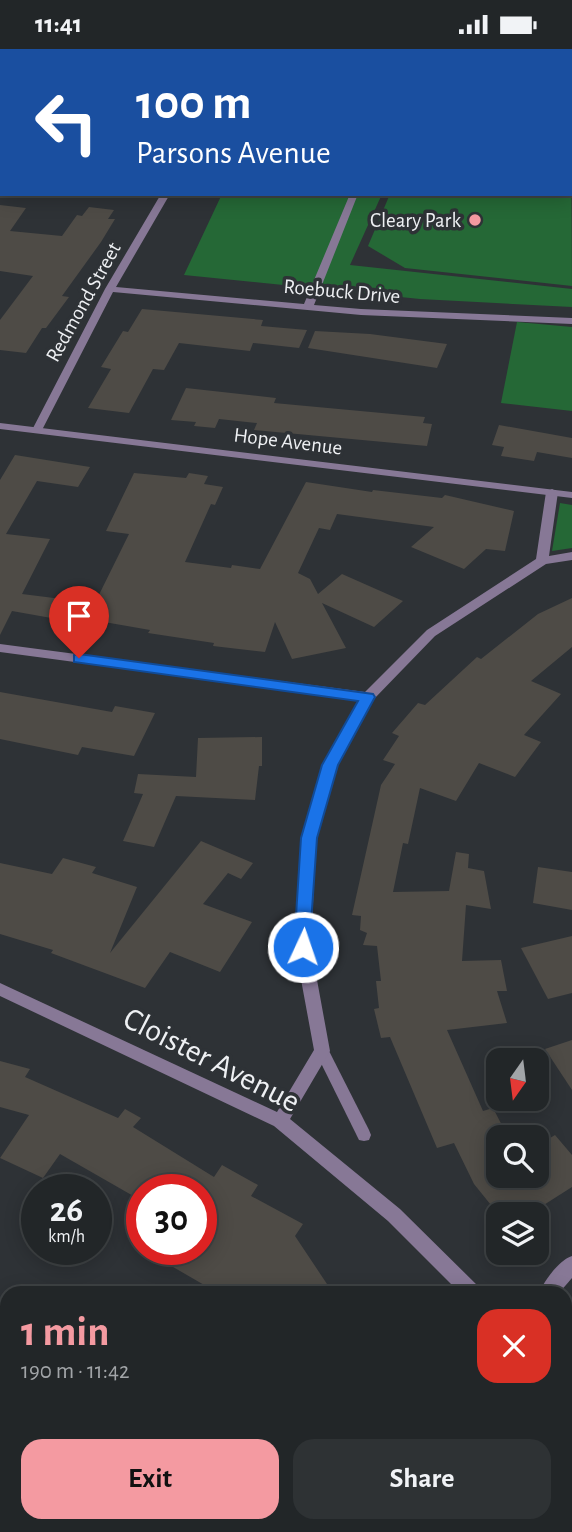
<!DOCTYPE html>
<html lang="en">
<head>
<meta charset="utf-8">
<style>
  :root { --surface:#222628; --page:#2e3234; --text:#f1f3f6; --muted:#a2a5a8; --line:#3f4345; --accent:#f49aa1 }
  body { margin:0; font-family:"Alegreya Sans",sans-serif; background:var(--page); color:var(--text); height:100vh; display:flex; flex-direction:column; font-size:26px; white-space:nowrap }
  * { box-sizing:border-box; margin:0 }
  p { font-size:23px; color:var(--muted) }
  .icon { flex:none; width:38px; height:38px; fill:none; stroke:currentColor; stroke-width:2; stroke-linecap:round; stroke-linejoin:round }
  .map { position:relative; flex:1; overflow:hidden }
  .sheet { position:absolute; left:0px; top:1237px; width:572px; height:247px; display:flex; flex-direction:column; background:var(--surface); border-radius:21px 21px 0 0; box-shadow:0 4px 18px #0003,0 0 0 2px var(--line) }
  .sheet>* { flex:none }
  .banner { position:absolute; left:0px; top:0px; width:572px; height:147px; box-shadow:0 4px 18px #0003,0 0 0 2px var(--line); background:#1a4fa0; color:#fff; overflow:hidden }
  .needle { width:46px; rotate:194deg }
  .buttons { position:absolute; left:486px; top:999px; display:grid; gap:14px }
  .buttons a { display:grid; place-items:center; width:63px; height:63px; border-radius:14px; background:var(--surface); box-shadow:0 4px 18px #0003,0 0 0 2px var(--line); font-size:35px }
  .speed { position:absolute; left:21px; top:1125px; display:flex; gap:14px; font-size:35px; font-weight:700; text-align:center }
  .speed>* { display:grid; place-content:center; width:91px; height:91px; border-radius:50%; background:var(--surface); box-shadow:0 4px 18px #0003,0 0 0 2px var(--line); line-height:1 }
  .speed small { font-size:18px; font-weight:400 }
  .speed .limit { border:10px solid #d22; background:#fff; color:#111 }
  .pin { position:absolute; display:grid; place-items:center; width:60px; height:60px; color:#fff; margin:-72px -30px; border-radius:50% 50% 50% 0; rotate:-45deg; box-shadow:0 0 7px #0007 }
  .pin .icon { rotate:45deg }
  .me { position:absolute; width:77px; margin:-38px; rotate:3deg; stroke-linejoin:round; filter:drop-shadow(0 0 5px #0008) }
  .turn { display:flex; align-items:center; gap:24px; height:147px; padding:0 21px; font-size:32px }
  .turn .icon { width:91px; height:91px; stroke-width:2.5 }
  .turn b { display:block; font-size:49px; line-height:60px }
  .round { display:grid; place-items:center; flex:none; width:74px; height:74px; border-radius:21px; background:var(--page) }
  .overview { display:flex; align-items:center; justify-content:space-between; height:119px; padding:0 21px }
  h1 { font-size:42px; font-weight:700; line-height:52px; color:var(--accent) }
  .action { display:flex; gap:14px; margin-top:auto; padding:14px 21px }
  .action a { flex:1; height:80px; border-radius:21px; background:var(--accent); color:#111; font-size:28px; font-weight:700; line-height:80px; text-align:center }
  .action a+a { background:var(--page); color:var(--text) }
  .status { display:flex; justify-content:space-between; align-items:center; height:49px; padding:0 35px; background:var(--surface); direction:ltr }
  .status svg { height:19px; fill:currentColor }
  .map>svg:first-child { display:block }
  .green { fill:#256836 }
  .building { fill:#4e4b46 }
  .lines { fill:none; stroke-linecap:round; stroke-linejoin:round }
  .service { fill:#877896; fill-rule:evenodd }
  .minor { fill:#877896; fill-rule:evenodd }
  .tertiary { fill:#877896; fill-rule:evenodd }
  .route { fill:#1a73e8; stroke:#114b97; stroke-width:2 }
  .poi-dot { fill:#f49aa1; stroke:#2e3236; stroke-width:2.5 }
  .labels { text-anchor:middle; stroke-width:7; stroke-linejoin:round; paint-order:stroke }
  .far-poi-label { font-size:21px; fill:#eef0f3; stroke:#2e3236; text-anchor:end }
  .far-street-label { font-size:21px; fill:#eef0f3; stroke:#2e3236 }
  .near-street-label { font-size:32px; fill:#eef0f3; stroke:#2e3236 }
</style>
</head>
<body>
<div class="status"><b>11:41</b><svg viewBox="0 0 49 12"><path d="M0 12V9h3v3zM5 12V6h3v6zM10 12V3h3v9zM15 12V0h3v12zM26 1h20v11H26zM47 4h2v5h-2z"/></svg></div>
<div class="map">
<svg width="572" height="1483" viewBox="0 0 572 1483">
  <rect width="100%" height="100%" fill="#2e3236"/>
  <g class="green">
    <path d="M 571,68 L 572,237 L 405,219 L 368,197 L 390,145 L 570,145 Z"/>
    <path d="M 222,145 L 382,145 L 350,216 L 572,240 L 572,258 L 420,250 L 184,226 Z"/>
    <path d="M 517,273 L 572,278 L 572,362 L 501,354 Z"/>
    <path d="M 560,454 L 572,456 L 572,499 L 552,502 Z"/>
    <path d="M 565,1389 L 572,1394 L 572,1483 L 344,1483 L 351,1477 L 565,1477 Z"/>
  </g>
  <g class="building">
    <path d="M 0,156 L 26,159 L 10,182 L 62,187 L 77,166 L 82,167 L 89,158 L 114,161 L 108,170 L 115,170 L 101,193 L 62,247 L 69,248 L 46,279 L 42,279 L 26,304 L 0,301 L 0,271 L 33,227 L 0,222 Z"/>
    <path d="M 142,260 L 263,271 L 261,277 L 307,281 L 299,299 L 253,294 L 250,302 L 179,294 L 164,321 L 153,320 L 129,364 L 88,359 L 111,320 L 101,318 L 123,282 L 128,283 Z"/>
    <path d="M 315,282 L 370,285 L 447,295 L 437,319 L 308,299 Z"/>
    <path d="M 186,339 L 276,349 L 274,354 L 425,368 L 423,374 L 432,375 L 427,397 L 254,381 L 257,374 L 219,370 L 215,379 L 194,377 L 196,373 L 171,371 Z"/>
    <path d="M 499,376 L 572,389 L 572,409 L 537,403 L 534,412 L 501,407 L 504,398 L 492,396 Z"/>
    <path d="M 15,406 L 90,418 L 78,438 L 37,432 L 6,485 L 50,490 L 22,545 L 78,552 L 68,572 L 12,562 L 0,586 L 0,431 Z"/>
    <path d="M 134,424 L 186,429 L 189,424 L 208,427 L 204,435 L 223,438 L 215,456 L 211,455 L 185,513 L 231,519 L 232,516 L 260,520 L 306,433 L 372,443 L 373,441 L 442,449 L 445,446 L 514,462 L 505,502 L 486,500 L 464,520 L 411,498 L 434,478 L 337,465 L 330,481 L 319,479 L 298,524 L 310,530 L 318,545 L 342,525 L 403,552 L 374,578 L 322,554 L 346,599 L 292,610 L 275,573 L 265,603 L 213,597 L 214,594 L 148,584 L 150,581 L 87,570 L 129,485 L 106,482 Z"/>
    <path d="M 572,549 L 572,598 L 531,632 L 561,645 L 524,686 L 541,693 L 515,728 L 479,714 L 456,752 L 420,739 L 408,795 L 403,794 L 393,843 L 449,842 L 456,803 L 469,805 L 468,819 L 484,822 L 491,860 L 466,856 L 462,912 L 501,911 L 507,942 L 497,942 L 507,974 L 447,981 L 483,1062 L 493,1059 L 508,1088 L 499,1088 L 499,1127 L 537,1127 L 537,1097 L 555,1086 L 572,1106 L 572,1138 L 528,1166 L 499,1166 L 474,1135 L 454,1094 L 437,1099 L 390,988 L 381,989 L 374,960 L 379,959 L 376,932 L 381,932 L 377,897 L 363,896 L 367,884 L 360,881 L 361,867 L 352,866 L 381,736 L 395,715 L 383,711 L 399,687 L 392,684 L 418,654 L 425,656 L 477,608 L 481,610 L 538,565 Z"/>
    <path d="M 0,643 L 112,663 L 115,657 L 155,664 L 134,707 L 82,698 L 78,706 L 0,690 Z"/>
    <path d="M 262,688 L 262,717 L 259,717 L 255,751 L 176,747 L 154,798 L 123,792 L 143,745 L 134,744 L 138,725 L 196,728 L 198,689 Z"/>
    <path d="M 201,792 L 253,814 L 241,830 L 228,824 L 203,855 L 252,873 L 220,923 L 170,903 L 145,939 L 51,904 L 53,901 L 0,885 L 0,814 L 52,825 L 63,809 L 96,818 L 92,824 L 137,838 L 110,904 Z"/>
    <path d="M 538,818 L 572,823 L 572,861 L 533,854 Z"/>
    <path d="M 572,887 L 572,944 L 548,950 L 521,899 Z"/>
    <path d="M 572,991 L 572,1041 L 545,1000 Z"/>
    <path d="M 0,1012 L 30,1020 L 25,1028 L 118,1069 L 125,1060 L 141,1069 L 133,1078 L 214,1128 L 222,1116 L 258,1136 L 251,1147 L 303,1175 L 295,1187 L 333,1244 L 218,1244 L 142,1200 L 201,1200 L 201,1141 L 142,1141 L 142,1152 L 60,1105 L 43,1129 L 0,1109 L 29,1066 L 0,1058 Z"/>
  </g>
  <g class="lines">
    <path class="service" d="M 322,996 L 327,998 L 369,1081 L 371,1086 L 369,1091 L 364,1092 L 359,1091 L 315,1002 L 317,998 Z"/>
    <g class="minor">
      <path d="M 37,0 L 45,0 L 36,2 Z"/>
      <path d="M 251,0 L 259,0 L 250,2 Z"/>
      <path d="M 0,46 L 2,46 L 0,52 Z"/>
      <rect x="0" y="86" width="2" height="4"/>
      <path d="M 161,145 L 170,145 L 116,238 L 304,255 L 350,145 L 358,145 L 314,256 L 361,260 L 572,269 L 572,275 L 361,266 L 113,243 L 42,381 L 37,384 L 33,383 L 32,381 L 105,240 Z"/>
      <path d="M 552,440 L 558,443 L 549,507 L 572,503 L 572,511 L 546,515 L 435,587 L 373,651 L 337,716 L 316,789 L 311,898 L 330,1002 L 290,1070 L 400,1160 L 479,1238 L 481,1244 L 460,1244 L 388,1172 L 274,1077 L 0,947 L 0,934 L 277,1063 L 314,1001 L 295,898 L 302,789 L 323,716 L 360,651 L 0,603 L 0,595 L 365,643 L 427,581 L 536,510 L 546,443 Z"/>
      <path d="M 572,1207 L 572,1229 L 559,1244 L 539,1244 C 544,1232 559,1211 572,1207 Z"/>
      <path d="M 565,1321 L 572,1324 L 572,1344 L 565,1342 Z"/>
      <path d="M 254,1477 L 279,1477 L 277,1483 L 252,1483 Z"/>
    </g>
    <path class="tertiary" d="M 0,374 L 572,443 L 572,449 L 0,380 Z"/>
  </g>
  <path class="route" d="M 79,605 L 373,645 L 375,648 L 338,716 L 317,789 L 309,903 L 303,905 L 294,898 L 301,789 L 322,716 L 358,652 L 74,613 L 74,606 Z"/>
  <circle class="poi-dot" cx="475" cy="171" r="7"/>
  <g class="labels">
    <g class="far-poi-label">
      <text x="461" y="178">Cleary Park</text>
    </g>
    <g class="far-street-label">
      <text transform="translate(342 242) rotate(5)" y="7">Roebuck Drive</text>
      <text transform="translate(83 253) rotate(-61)" y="7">Redmond Street</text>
      <text transform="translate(288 392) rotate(7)" y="7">Hope Avenue</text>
    </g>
    <g class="near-street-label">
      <text transform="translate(212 1010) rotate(27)" y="11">Cloister Avenue</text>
    </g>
  </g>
</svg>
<div class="buttons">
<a><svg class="needle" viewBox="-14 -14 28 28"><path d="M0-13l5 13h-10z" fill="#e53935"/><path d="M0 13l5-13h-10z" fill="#a2a5a8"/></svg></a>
<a><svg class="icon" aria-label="search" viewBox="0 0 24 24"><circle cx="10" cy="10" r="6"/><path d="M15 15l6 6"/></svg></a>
<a><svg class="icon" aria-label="layers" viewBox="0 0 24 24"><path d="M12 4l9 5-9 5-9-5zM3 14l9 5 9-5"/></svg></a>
</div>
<div class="speed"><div>26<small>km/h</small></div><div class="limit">30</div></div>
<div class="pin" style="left:79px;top:609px;background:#d93025"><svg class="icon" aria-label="arrive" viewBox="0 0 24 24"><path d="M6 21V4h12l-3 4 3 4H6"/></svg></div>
<svg class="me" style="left:303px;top:898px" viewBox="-20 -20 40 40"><circle r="17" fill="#1a73e8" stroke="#fff" stroke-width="3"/><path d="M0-11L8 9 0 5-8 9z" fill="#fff"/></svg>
<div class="banner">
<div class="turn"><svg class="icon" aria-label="left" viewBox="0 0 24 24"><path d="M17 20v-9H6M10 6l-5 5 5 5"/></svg><div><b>100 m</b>Parsons Avenue</div></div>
</div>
<section class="sheet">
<div class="overview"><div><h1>1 min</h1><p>190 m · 11:42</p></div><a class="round" style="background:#d93025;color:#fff"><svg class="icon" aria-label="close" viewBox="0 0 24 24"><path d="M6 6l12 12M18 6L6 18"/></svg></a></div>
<div class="action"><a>Exit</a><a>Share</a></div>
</section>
</div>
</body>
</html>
